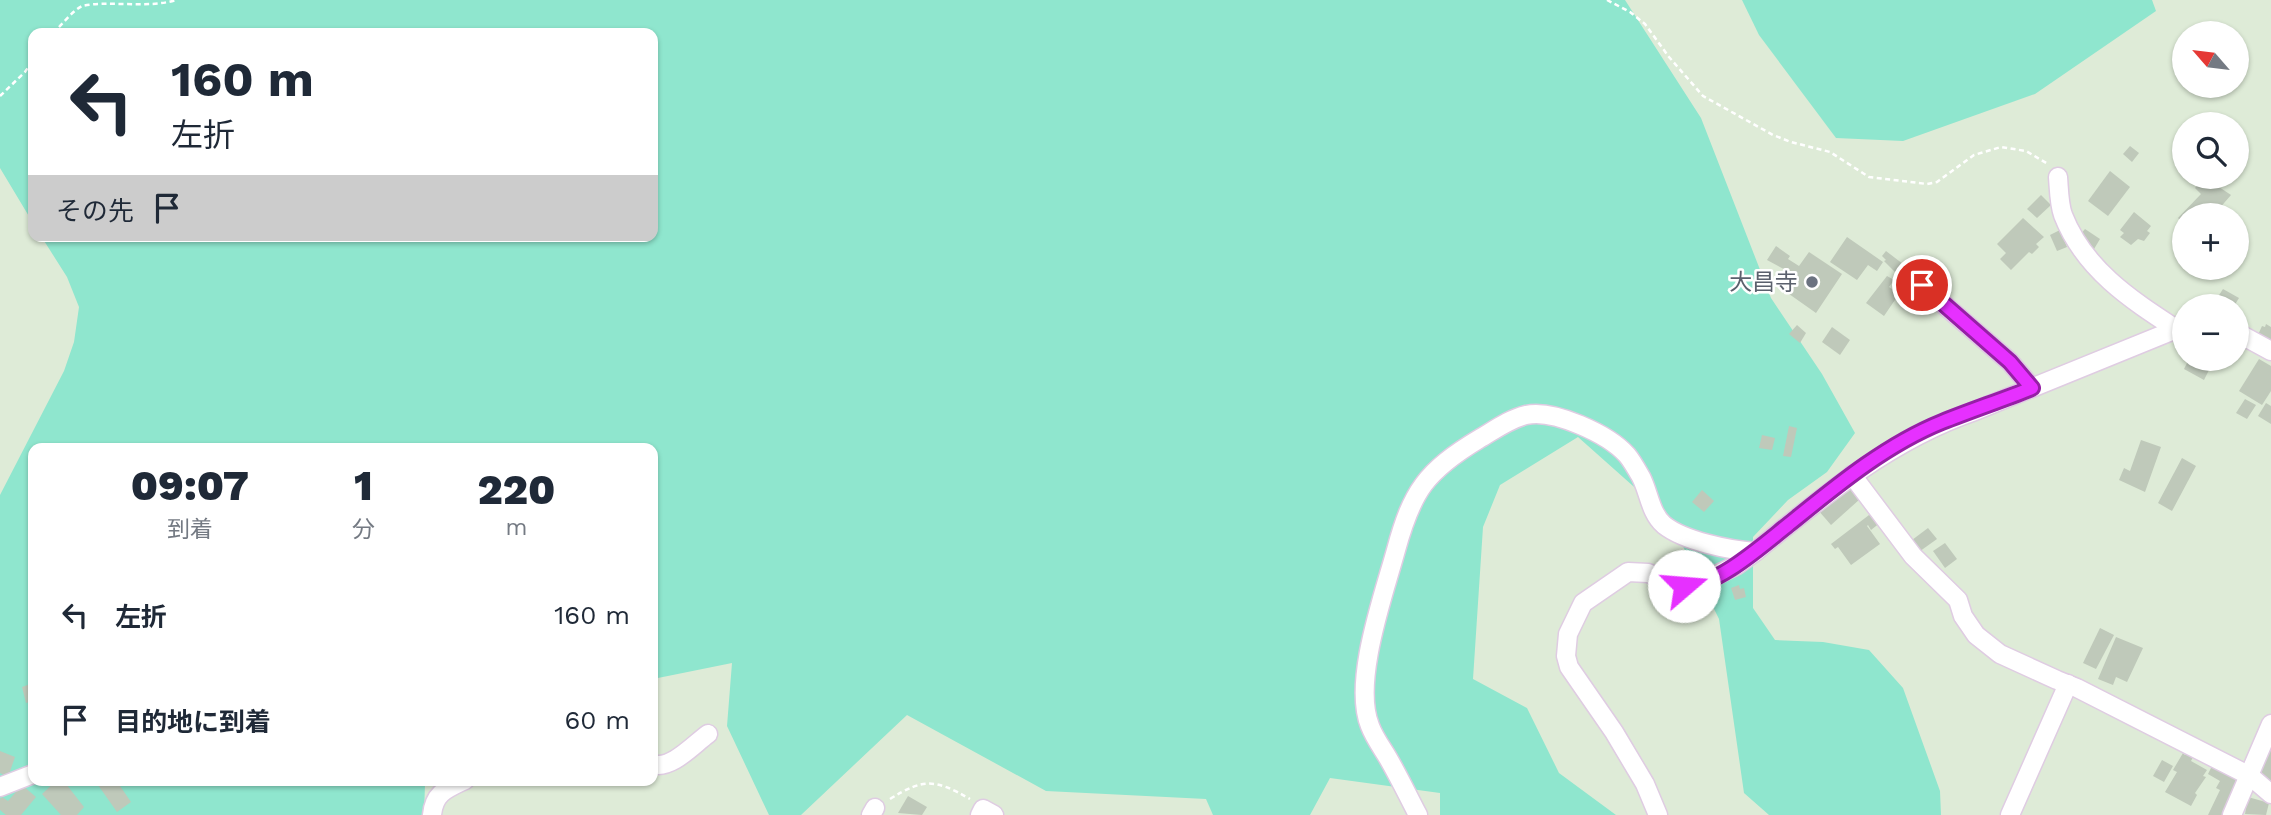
<!DOCTYPE html>
<html lang="ja">
<head>
<meta charset="utf-8">
<style>
  :root { --surface:#fff; --page:#f6f6f7; --text:#1f2937; --muted:#747a83 }
  body { margin:0; font-family:"Work Sans","Noto Sans JP",sans-serif; background:var(--page); color:var(--text); height:100vh; display:flex; flex-direction:column; font-size:26px; white-space:nowrap }
  * { box-sizing:border-box; margin:0 }
  p { font-size:23px; color:var(--muted) }
  .icon { flex:none; width:38px; height:38px; fill:none; stroke:currentColor; stroke-width:2; stroke-linecap:round; stroke-linejoin:round }
  .map { position:relative; flex:1; overflow:hidden }
  .details { position:absolute; left:28px; top:443px; width:630px; height:343px; display:flex; flex-direction:column; background:var(--surface); border-radius:14px; box-shadow:0 2px 5px #0004 }
  .details>* { flex:none }
  .guide { position:absolute; left:28px; top:28px; width:630px; height:214px; border-radius:14px; box-shadow:0 2px 5px #0004; background:#fff; color:var(--text); overflow:hidden }
  .needle { width:46px; rotate:298deg }
  .buttons { position:absolute; left:2172px; top:21px; display:grid; gap:14px }
  .buttons a { display:grid; place-items:center; width:77px; height:77px; border-radius:50%; background:var(--surface); box-shadow:0 2px 5px #0004; font-size:35px }
  .pin { position:absolute; display:grid; place-items:center; width:60px; height:60px; color:#fff; margin:-30px; border:4px solid #fff; border-radius:50%; box-shadow:0 2px 7px #0007 }
  .me { position:absolute; width:77px; margin:-38px; rotate:72deg; stroke-linejoin:round; filter:drop-shadow(0 0 5px #0008) }
  .turn { display:flex; align-items:center; gap:24px; height:147px; padding:0 28px; font-size:32px }
  .turn .icon { width:91px; height:91px; stroke-width:2.5 }
  .turn b { display:block; font-size:49px; line-height:60px }
  .then { display:flex; align-items:center; height:66px; padding:0 28px; background:#0003; gap:14px; font-size:26px }
  .eta { display:flex; justify-content:space-evenly; align-items:center; height:119px; text-align:center }
  .eta b { font-size:42px; font-weight:800; line-height:49px }
  ul { padding:0; list-style:none }
  li { display:flex; align-items:center; gap:21px; height:105px; padding:0 28px }
  li div { flex:1 }
  li b { display:block; font-size:26px }
  li em { font-style:normal }
  .map>svg:first-child { display:block }
  .green { fill:#8fe6ce }
  .building { fill:#bfc9ba }
  .lines { fill:none; stroke-linecap:round; stroke-linejoin:round }
  .minor-casing { stroke:#dfcce2; stroke-width:21 }
  .path { stroke:#fff; stroke-width:2.5; stroke-dasharray:5 3.5; stroke-linecap:butt }
  .minor { stroke:#fff; stroke-width:18 }
  .route-casing { stroke:#961fa6; stroke-width:18 }
  .route { stroke:#e630ff; stroke-width:12 }
  .worship-dot { fill:#6b7280; stroke:#fff; stroke-width:2.5 }
  .labels { text-anchor:middle; stroke-width:5; stroke-linejoin:round; paint-order:stroke }
  .worship-label { font-size:23px; fill:#5b616d; stroke:#fff; text-anchor:end }
</style>
</head>
<body>
<div class="map">
<svg width="2271" height="815" viewBox="0 0 2271 815">
  <rect width="100%" height="100%" fill="#deebd7"/>
  <g class="green">
    <path d="M 0,0 L 1625,0 L 1701,118 L 1771,298 L 1822,374 L 1855,433 L 1827,472 L 1788,500 L 1753,537 L 1753,608 L 1775,640 L 1823,642 L 1869,650 L 1903,688 L 1940,791 L 1941,815 L 1769,815 L 1744,793 L 1719,619 L 1669,518 L 1578,437 L 1500,485 L 1483,527 L 1473,679 L 1527,708 L 1559,773 L 1616,815 L 1440,815 L 1440,793 L 1330,778 L 1310,815 L 1213,815 L 1206,799 L 1046,791 L 907,715 L 801,815 L 769,815 L 727,726 L 732,663 L 653,679 L 653,448 L 33,448 L 33,780 L 428,781 L 425,784 L 424,815 L 0,815 L 0,495 L 64,371 L 74,342 L 79,307 L 67,277 L 41,236 L 653,236 L 653,33 L 33,33 L 33,223 L 0,168 Z"/>
    <path d="M 1742,0 L 2152,0 L 2156,11 L 2035,94 L 1903,141 L 1836,138 L 1759,35 Z"/>
  </g>
  <g class="building">
    <path d="M 2130,146 L 2139,153 L 2132,162 L 2123,154 Z"/>
    <path d="M 2110,171 L 2130,187 L 2108,216 L 2088,201 Z"/>
    <path d="M 2204,177 L 2231,195 L 2218,210 L 2222,213 L 2220,215 L 2184,215 L 2184,233 L 2177,227 L 2182,222 L 2178,218 L 2201,194 L 2195,188 Z"/>
    <path d="M 2041,195 L 2051,205 L 2037,218 L 2027,209 Z"/>
    <path d="M 2134,212 L 2151,226 L 2147,231 L 2150,233 L 2144,241 L 2138,239 L 2131,245 L 2120,237 L 2124,233 L 2120,230 Z"/>
    <path d="M 2023,218 L 2044,237 L 2036,244 L 2039,247 L 2032,254 L 2029,252 L 2011,270 L 2000,259 L 2006,253 L 1997,244 Z"/>
    <path d="M 2085,229 L 2100,239 L 2091,254 L 2080,235 Z"/>
    <path d="M 2060,230 L 2067,247 L 2057,251 L 2050,235 Z"/>
    <path d="M 1847,237 L 1883,262 L 1877,271 L 1868,265 L 1857,280 L 1830,262 Z"/>
    <path d="M 1776,246 L 1790,256 L 1788,259 L 1799,266 L 1809,252 L 1842,274 L 1816,313 L 1782,289 L 1793,274 L 1767,260 Z"/>
    <path d="M 1886,251 L 1903,264 L 1895,272 L 1884,261 L 1886,260 L 1882,256 Z"/>
    <path d="M 1887,276 L 1894,280 L 1889,287 L 1899,294 L 1884,316 L 1866,303 Z"/>
    <path d="M 2223,289 L 2239,298 L 2234,306 L 2212,306 Z"/>
    <path d="M 2266,324 L 2271,327 L 2271,344 L 2257,337 L 2262,326 L 2265,327 Z"/>
    <path d="M 1797,325 L 1806,333 L 1800,343 L 1789,334 Z"/>
    <path d="M 1832,327 L 1850,340 L 1840,355 L 1822,342 Z"/>
    <path d="M 2189,359 L 2221,359 L 2218,365 L 2213,362 L 2204,380 L 2184,369 Z"/>
    <path d="M 2259,359 L 2271,366 L 2271,391 L 2262,405 L 2239,391 Z"/>
    <path d="M 2245,399 L 2256,405 L 2247,419 L 2236,413 Z"/>
    <path d="M 2266,403 L 2271,406 L 2271,424 L 2258,416 Z"/>
    <path d="M 1789,426 L 1797,428 L 1791,457 L 1783,456 Z"/>
    <path d="M 1762,435 L 1775,438 L 1772,450 L 1759,448 Z"/>
    <path d="M 2141,440 L 2161,447 L 2145,492 L 2119,480 L 2124,468 L 2130,471 Z"/>
    <path d="M 2182,458 L 2196,466 L 2172,511 L 2158,503 Z"/>
    <path d="M 1849,486 L 1860,499 L 1831,525 L 1818,510 Z"/>
    <path d="M 1702,490 L 1714,501 L 1704,512 L 1692,502 Z"/>
    <path d="M 1873,512 L 1881,522 L 1871,530 L 1868,525 L 1867,526 L 1880,544 L 1851,565 L 1838,547 L 1835,549 L 1831,544 Z"/>
    <path d="M 1928,528 L 1937,539 L 1916,554 L 1908,543 Z"/>
    <path d="M 1945,543 L 1957,559 L 1945,568 L 1933,551 Z"/>
    <path d="M 1739,585 L 1740,589 L 1744,588 L 1746,597 L 1735,600 L 1731,588 Z"/>
    <path d="M 2100,628 L 2114,635 L 2096,669 L 2083,663 Z"/>
    <path d="M 2116,637 L 2143,648 L 2127,682 L 2116,677 L 2113,685 L 2098,679 Z"/>
    <path d="M 33,683 L 33,701 L 26,703 L 22,687 Z"/>
    <path d="M 2267,746 L 2271,749 L 2271,787 L 2262,781 L 2265,776 L 2259,772 Z"/>
    <path d="M 0,751 L 15,757 L 8,777 L 0,773 Z"/>
    <path d="M 2187,751 L 2194,755 L 2191,761 L 2207,770 L 2203,776 L 2206,777 L 2195,793 L 2197,795 L 2191,806 L 2165,792 L 2177,772 L 2173,770 L 2183,753 L 2185,755 Z"/>
    <path d="M 2162,760 L 2173,766 L 2164,782 L 2153,776 Z"/>
    <path d="M 2212,766 L 2242,783 L 2226,815 L 2208,815 L 2220,790 L 2216,788 L 2220,781 L 2208,774 Z"/>
    <path d="M 57,780 L 63,780 L 84,807 L 77,815 L 61,815 L 42,794 Z"/>
    <path d="M 104,780 L 116,780 L 131,802 L 117,812 L 98,785 Z"/>
    <path d="M 22,785 L 36,797 L 21,815 L 6,815 L 0,810 L 0,799 L 2,797 L 8,801 Z"/>
    <path d="M 908,796 L 927,807 L 922,815 L 898,813 Z"/>
    <path d="M 2248,797 L 2269,803 L 2266,815 L 2245,814 Z"/>
  </g>
  <g class="lines">
    <defs>
      <g id="minor">
        <path d="M 2058,177 C 2059,189 2059,204 2063,215 C 2084,269 2130,299 2176,329"/>
        <path d="M 1911,276 L 2010,362 L 2032,388"/>
        <path d="M 2236,332 L 2271,351"/>
        <path d="M 1852,475 L 1913,556 L 1958,600 L 1963,616 L 1976,635 L 2000,654 L 2057,680 L 2077,688 L 2250,776 L 2271,794"/>
        <path d="M 653,764 C 671,770 694,744 708,734"/>
        <path d="M 0,787 L 33,774"/>
        <path d="M 432,815 C 434,793 446,789 465,780"/>
        <path d="M 871,815 L 875,808"/>
        <path d="M 980,815 L 983,809 L 994,815"/>
        <path d="M 1418,815 C 1408,796 1399,777 1388,758 C 1382,748 1374,737 1370,726 C 1352,682 1384,594 1396,550 C 1412,491 1426,471 1479,439 C 1493,431 1509,419 1526,415 C 1554,409 1608,434 1627,455 C 1632,461 1637,470 1641,477 C 1649,492 1650,513 1664,525 C 1684,541 1729,550 1755,552 C 1823,496 1890,440 1975,411 L 2184,326"/>
        <path d="M 1658,815 L 1645,784 L 1614,732 L 1569,667 L 1566,656 L 1568,634 L 1583,603 L 1628,572 L 1648,573 L 1675,584 L 1692,587 L 1737,565 L 1755,552"/>
        <path d="M 2010,815 L 2068,684"/>
        <path d="M 2232,815 L 2271,724"/>
      </g>
    </defs>
    <use href="#minor" class="minor-casing"/>
    <g class="path">
      <path d="M 1607,0 L 1630,12 L 1645,24 L 1669,57 L 1703,96 L 1773,135 L 1791,142 L 1830,152 L 1869,177 L 1927,184 L 1937,182 L 1974,155 L 2001,147 L 2026,151 L 2048,164"/>
      <path d="M 53,33 C 62,25 71,12 82,6 C 108,0 147,9 176,0"/>
      <path d="M 0,96 L 25,72 L 33,60"/>
      <path d="M 890,799 C 924,778 935,779 970,799"/>
    </g>
    <use href="#minor" class="minor"/>
  </g>
  <g class="lines">
    <defs>
      <path id="route" d="M 1684,586 C 1715,588 1764,544 1788,525 C 1835,487 1885,445 1942,422 C 1972,410 2002,400 2032,388 L 2010,362 L 1922,285"/>
    </defs>
    <use href="#route" class="route-casing"/>
    <use href="#route" class="route"/>
  </g>
  <circle class="worship-dot" cx="1812" cy="282" r="7"/>
  <g class="labels">
    <g class="worship-label">
      <text x="1798" y="290">大昌寺</text>
    </g>
  </g>
</svg>
<div class="buttons">
<a><svg class="needle" viewBox="-14 -14 28 28"><path d="M0-13l5 13h-10z" fill="#e53935"/><path d="M0 13l5-13h-10z" fill="#747a83"/></svg></a>
<a><svg class="icon" aria-label="search" viewBox="0 0 24 24"><circle cx="10" cy="10" r="6"/><path d="M15 15l6 6"/></svg></a>
<a>+</a>
<a>−</a>
</div>
<div class="pin" style="left:1922px;top:285px;background:#d93025"><svg class="icon" aria-label="arrive" viewBox="0 0 24 24"><path d="M6 21V4h12l-3 4 3 4H6"/></svg></div>
<svg class="me" style="left:1684px;top:586px" viewBox="-20 -20 40 40"><circle r="19" fill="#fff"/><path d="M0-13L10 11 0 6-10 11z" fill="#e630ff"/></svg>
<div class="guide">
<div class="turn"><svg class="icon" aria-label="left" viewBox="0 0 24 24"><path d="M17 20v-9H6M10 6l-5 5 5 5"/></svg><div><b>160 m</b>左折</div></div>
<div class="then">その先<svg class="icon" aria-label="arrive" viewBox="0 0 24 24"><path d="M6 21V4h12l-3 4 3 4H6"/></svg></div>
</div>
<section class="details">
<div class="eta">
<div><b>09:07</b><p>到着</p></div>
<div><b>1</b><p>分</p></div>
<div><b>220</b><p>m</p></div>
</div>
<ul>
<li><svg class="icon" aria-label="left" viewBox="0 0 24 24"><path d="M17 20v-9H6M10 6l-5 5 5 5"/></svg><div><b>左折</b></div><em>160 m</em></li>
<li><svg class="icon" aria-label="arrive" viewBox="0 0 24 24"><path d="M6 21V4h12l-3 4 3 4H6"/></svg><div><b>目的地に到着</b></div><em>60 m</em></li>
</ul>
</section>
</div>
</body>
</html>
